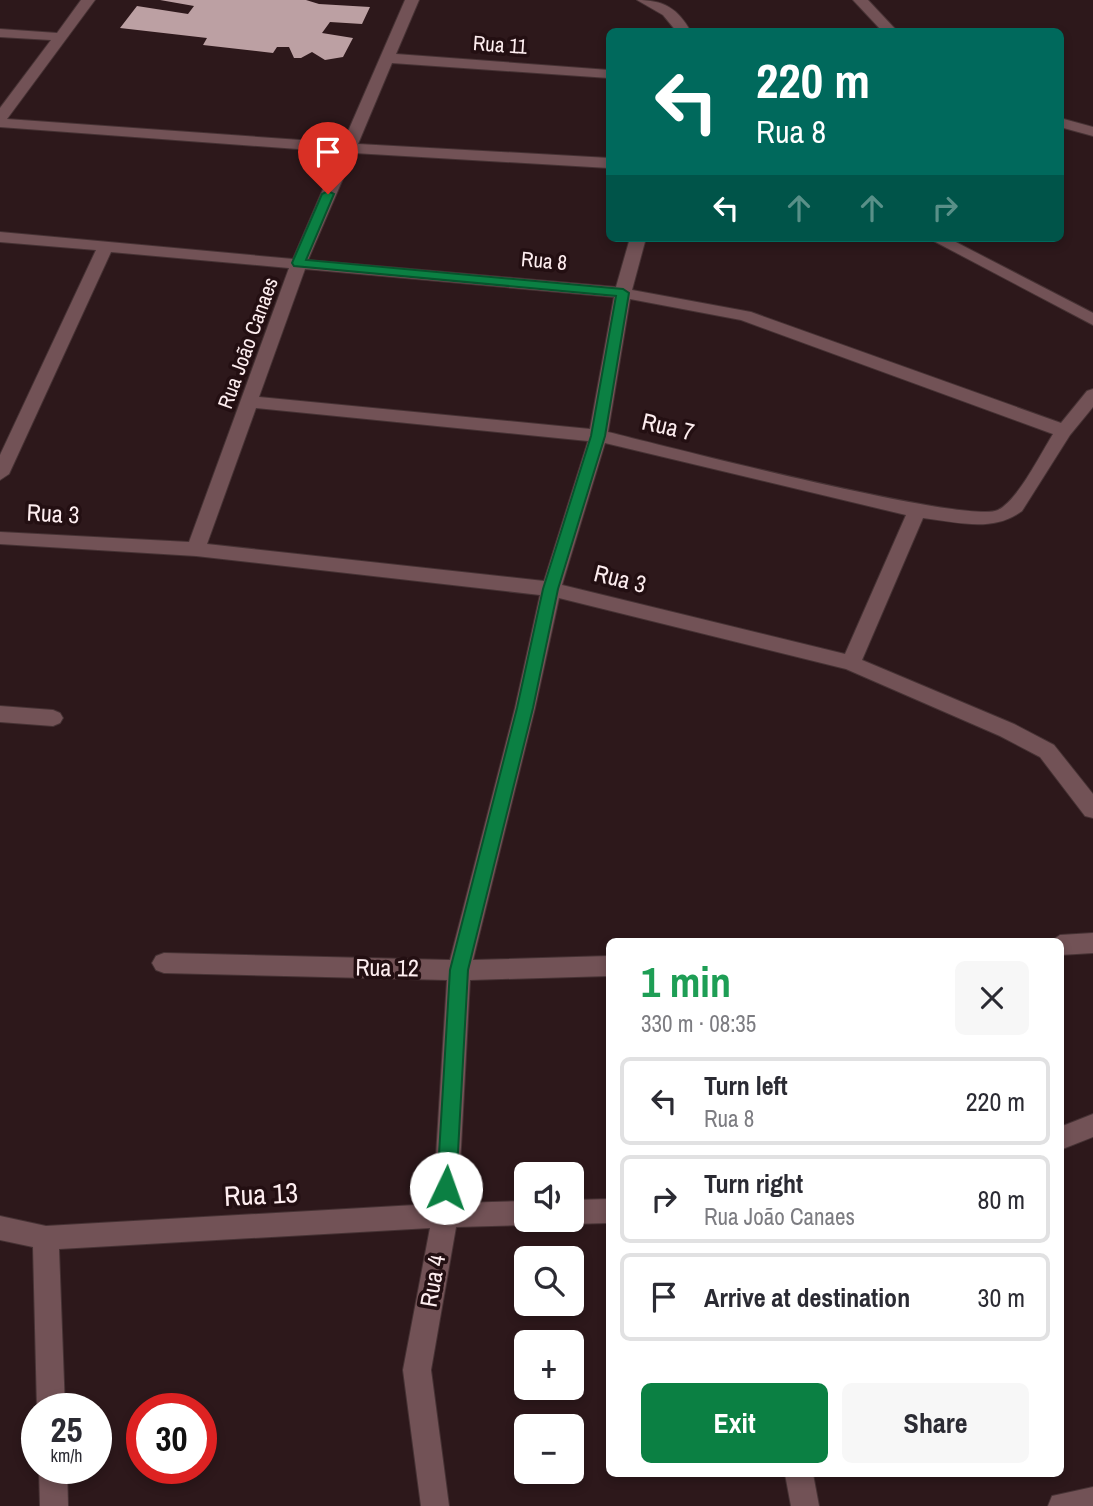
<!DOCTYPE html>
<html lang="en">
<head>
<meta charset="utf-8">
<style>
  :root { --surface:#fff; --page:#f7f7f7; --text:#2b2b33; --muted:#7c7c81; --line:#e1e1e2; --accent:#0b8043 }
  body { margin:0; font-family:"Archivo Narrow",sans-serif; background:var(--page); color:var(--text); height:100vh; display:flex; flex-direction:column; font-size:26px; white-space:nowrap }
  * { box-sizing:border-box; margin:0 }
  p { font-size:23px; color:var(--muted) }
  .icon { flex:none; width:38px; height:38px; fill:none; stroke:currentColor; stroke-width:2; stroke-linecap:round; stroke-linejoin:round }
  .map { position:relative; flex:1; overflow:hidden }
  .details { position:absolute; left:606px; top:938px; width:458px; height:539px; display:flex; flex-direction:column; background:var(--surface); border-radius:10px; box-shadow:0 4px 10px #0003 }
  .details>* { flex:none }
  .hud { position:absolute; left:606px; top:28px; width:458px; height:214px; border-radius:10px; box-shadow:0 4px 10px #0003; background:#00695c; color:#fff; overflow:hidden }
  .fabs { position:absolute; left:514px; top:1162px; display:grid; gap:14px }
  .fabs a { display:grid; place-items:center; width:70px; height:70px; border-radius:10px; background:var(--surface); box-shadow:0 4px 10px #0003; font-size:35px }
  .speed { position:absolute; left:21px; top:1393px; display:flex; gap:14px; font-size:35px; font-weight:700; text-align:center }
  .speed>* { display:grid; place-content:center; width:91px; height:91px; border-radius:50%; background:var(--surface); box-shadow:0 4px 10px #0003; line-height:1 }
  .speed small { font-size:18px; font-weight:400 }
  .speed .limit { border:10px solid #d22; background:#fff; color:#111 }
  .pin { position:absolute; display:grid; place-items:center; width:60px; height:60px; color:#fff; margin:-72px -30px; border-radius:50% 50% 50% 0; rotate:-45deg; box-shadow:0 0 7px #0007 }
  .pin .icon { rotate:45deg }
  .me { position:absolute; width:77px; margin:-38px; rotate:3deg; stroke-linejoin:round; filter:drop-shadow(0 0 5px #0008) }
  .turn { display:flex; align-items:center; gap:24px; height:147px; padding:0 35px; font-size:32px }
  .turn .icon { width:91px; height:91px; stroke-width:2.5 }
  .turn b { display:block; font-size:49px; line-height:60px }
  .lanes { display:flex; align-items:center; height:66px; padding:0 35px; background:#0003; justify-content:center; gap:35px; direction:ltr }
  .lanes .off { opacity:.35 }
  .round { display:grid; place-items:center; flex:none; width:74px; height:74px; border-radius:10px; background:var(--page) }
  .overview { display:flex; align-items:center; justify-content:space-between; height:119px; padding:0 35px }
  h1 { font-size:42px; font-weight:700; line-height:52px; color:#1e9e55 }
  .cta { display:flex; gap:14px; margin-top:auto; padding:14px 35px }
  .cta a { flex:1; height:80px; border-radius:10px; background:var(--accent); color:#fff; font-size:28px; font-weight:700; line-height:80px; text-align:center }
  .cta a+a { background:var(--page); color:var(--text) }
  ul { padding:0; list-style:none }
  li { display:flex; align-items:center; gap:21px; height:88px; margin:0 14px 10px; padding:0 21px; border:4px solid var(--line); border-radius:10px }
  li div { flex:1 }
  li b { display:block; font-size:26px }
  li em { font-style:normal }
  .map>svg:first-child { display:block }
  .building { fill:#bca0a3 }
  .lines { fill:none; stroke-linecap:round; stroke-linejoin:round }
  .street-casing { stroke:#463234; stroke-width:2 }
  .street { fill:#725256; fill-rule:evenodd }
  .route { fill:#0b8043; stroke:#07532c; stroke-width:2 }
  .labels { text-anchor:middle; stroke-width:7; stroke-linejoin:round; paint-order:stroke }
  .far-street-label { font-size:21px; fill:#fdedef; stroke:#230f12 }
  .street-label { font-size:24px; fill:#fdedef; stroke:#230f12 }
  .near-street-label { font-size:28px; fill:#fdedef; stroke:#230f12 }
</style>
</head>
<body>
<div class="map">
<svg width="1093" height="1506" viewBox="0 0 1093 1506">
  <rect width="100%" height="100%" fill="#2d181b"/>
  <path class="building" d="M 160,0 L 306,0 L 319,4 L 370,7 L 362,24 L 330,22 L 322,33 L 353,38 L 343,57 L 325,60 L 312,52 L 301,58 L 294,58 L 289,47 L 277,47 L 273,53 L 203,45 L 207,38 L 120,28 L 137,6 L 188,14 L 194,6 Z"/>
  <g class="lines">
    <defs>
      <g id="street">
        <path d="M 81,0 L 95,0 L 7,119 L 343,143 L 405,0 L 419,0 L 396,54 L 609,70 L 609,78 L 392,63 L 358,144 L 609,158 L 609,168 L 354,153 L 308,260 L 616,287 L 630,238 L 646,238 L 632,290 L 751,312 L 1061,423 L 1087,391 L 1093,389 L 1093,407 L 1070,435 L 1022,511 C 992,533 958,522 923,518 L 862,660 L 1014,724 L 1054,745 L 1093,794 L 1093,818 L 1085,816 L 1040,757 L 1000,736 L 846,669 L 559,598 L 535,708 L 473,960 L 609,956 L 609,976 L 470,980 L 458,1203 L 527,1201 L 527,1220 L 537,1220 L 527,1225 L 456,1227 L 431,1370 L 449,1506 L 421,1506 L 403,1370 L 430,1228 L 59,1249 L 65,1409 L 37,1409 L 33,1247 L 0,1240 L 0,1216 L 46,1226 L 433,1204 L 447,980 L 164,973 L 156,970 L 152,963 L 156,956 L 164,953 L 450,960 L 515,708 L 540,595 L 196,556 L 0,544 L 0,532 L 189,542 L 289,268 L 111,252 L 9,474 L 0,480 L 0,455 L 96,250 L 0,242 L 0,232 L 293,259 L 339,152 L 0,127 L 0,108 L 51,40 L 0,37 L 0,29 L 57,33 ZM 305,269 L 614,297 L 590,429 L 259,397 ZM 630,299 L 741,320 L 1053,434 C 1041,453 1018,500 998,510 C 968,525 661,445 608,432 ZM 256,408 L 588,441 L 544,581 L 207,544 ZM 605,443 L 906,515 L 845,654 L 562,585 Z"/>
        <path d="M 637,0 C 663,0 678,8 691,32 L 677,32 L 663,15 Z"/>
        <path d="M 853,0 L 868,0 L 898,32 L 883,32 Z"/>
        <path d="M 1060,118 L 1093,127 L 1093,136 L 1060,127 Z"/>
        <path d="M 928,238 L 948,238 L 1093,313 L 1093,325 Z"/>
        <path d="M 0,706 L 53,710 L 60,713 L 63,718 L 60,723 L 53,726 L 0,722 Z"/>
        <path d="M 1093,933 L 1093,953 L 1060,955 L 1060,942 L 1050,942 L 1060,935 Z"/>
        <path d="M 1093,1114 L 1093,1137 L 1060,1150 L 1060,1127 Z"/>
        <path d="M 609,1199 L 609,1223 L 572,1224 L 563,1220 L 572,1220 L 572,1200 Z"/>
        <path d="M 39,1468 L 67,1468 L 68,1506 L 40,1506 Z"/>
        <path d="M 785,1474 L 813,1474 L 819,1506 L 791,1506 Z"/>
        <path d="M 1093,1487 L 1093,1506 L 1048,1506 L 1052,1496 Z"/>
      </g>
    </defs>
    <use href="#street" class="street-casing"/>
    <use href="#street" class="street"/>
  </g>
  <path class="route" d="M 328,191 L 334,194 L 306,260 L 623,289 L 629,293 L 605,436 L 558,589 L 533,708 L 468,970 L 456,1188 L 453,1195 L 446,1197 L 439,1195 L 437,1188 L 450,970 L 517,708 L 543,589 L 591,436 L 616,296 L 294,266 L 292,263 L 322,194 Z"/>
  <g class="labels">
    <g class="far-street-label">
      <text transform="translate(500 45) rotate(4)" y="7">Rua 11</text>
      <text transform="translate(544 261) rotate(5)" y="7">Rua 8</text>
      <text transform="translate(248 343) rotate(-70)" y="7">Rua João Canaes</text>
    </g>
    <g class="street-label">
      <text transform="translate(668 427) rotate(13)" y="8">Rua 7</text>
      <text transform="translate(53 514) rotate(3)" y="8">Rua 3</text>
      <text transform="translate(620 579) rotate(14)" y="8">Rua 3</text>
      <text transform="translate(387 968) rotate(1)" y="8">Rua 12</text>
      <text transform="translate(433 1281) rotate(-80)" y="8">Rua 4</text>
    </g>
    <g class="near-street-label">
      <text transform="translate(261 1194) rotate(-3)" y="10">Rua 13</text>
    </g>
  </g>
</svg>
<div class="fabs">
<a><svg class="icon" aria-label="sound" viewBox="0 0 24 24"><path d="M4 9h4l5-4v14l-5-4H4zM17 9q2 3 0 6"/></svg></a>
<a><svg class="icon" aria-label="search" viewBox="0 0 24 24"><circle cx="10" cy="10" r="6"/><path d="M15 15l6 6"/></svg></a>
<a>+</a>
<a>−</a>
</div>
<div class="speed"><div>25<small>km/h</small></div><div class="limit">30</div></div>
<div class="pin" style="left:328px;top:194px;background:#d93025"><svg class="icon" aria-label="arrive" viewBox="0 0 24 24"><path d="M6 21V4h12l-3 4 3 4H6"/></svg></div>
<svg class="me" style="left:446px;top:1188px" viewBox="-20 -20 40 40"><circle r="19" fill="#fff"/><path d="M0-13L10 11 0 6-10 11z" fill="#0b8043"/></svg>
<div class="hud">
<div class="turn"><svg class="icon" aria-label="left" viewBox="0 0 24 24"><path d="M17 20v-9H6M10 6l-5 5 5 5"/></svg><div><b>220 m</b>Rua 8</div></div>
<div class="lanes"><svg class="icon" aria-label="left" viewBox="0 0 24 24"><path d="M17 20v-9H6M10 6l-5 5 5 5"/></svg><svg class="icon off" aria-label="ahead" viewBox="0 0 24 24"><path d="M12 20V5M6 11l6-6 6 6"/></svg><svg class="icon off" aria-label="ahead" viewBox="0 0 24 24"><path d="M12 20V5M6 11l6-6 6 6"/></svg><svg class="icon off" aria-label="right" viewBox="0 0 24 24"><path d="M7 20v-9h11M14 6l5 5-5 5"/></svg></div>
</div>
<section class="details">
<div class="overview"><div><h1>1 min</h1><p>330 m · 08:35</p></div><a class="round"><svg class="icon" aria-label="close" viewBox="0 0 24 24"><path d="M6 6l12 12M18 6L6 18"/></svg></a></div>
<ul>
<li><svg class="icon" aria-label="left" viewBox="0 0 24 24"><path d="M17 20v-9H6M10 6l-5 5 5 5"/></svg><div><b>Turn left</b><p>Rua 8</p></div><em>220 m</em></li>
<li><svg class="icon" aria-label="right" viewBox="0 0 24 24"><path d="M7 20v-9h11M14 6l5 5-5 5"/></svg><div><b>Turn right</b><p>Rua João Canaes</p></div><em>80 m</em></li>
<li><svg class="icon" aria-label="arrive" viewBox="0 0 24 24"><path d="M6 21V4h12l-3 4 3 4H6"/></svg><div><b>Arrive at destination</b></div><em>30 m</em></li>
</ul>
<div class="cta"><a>Exit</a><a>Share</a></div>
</section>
</div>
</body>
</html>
